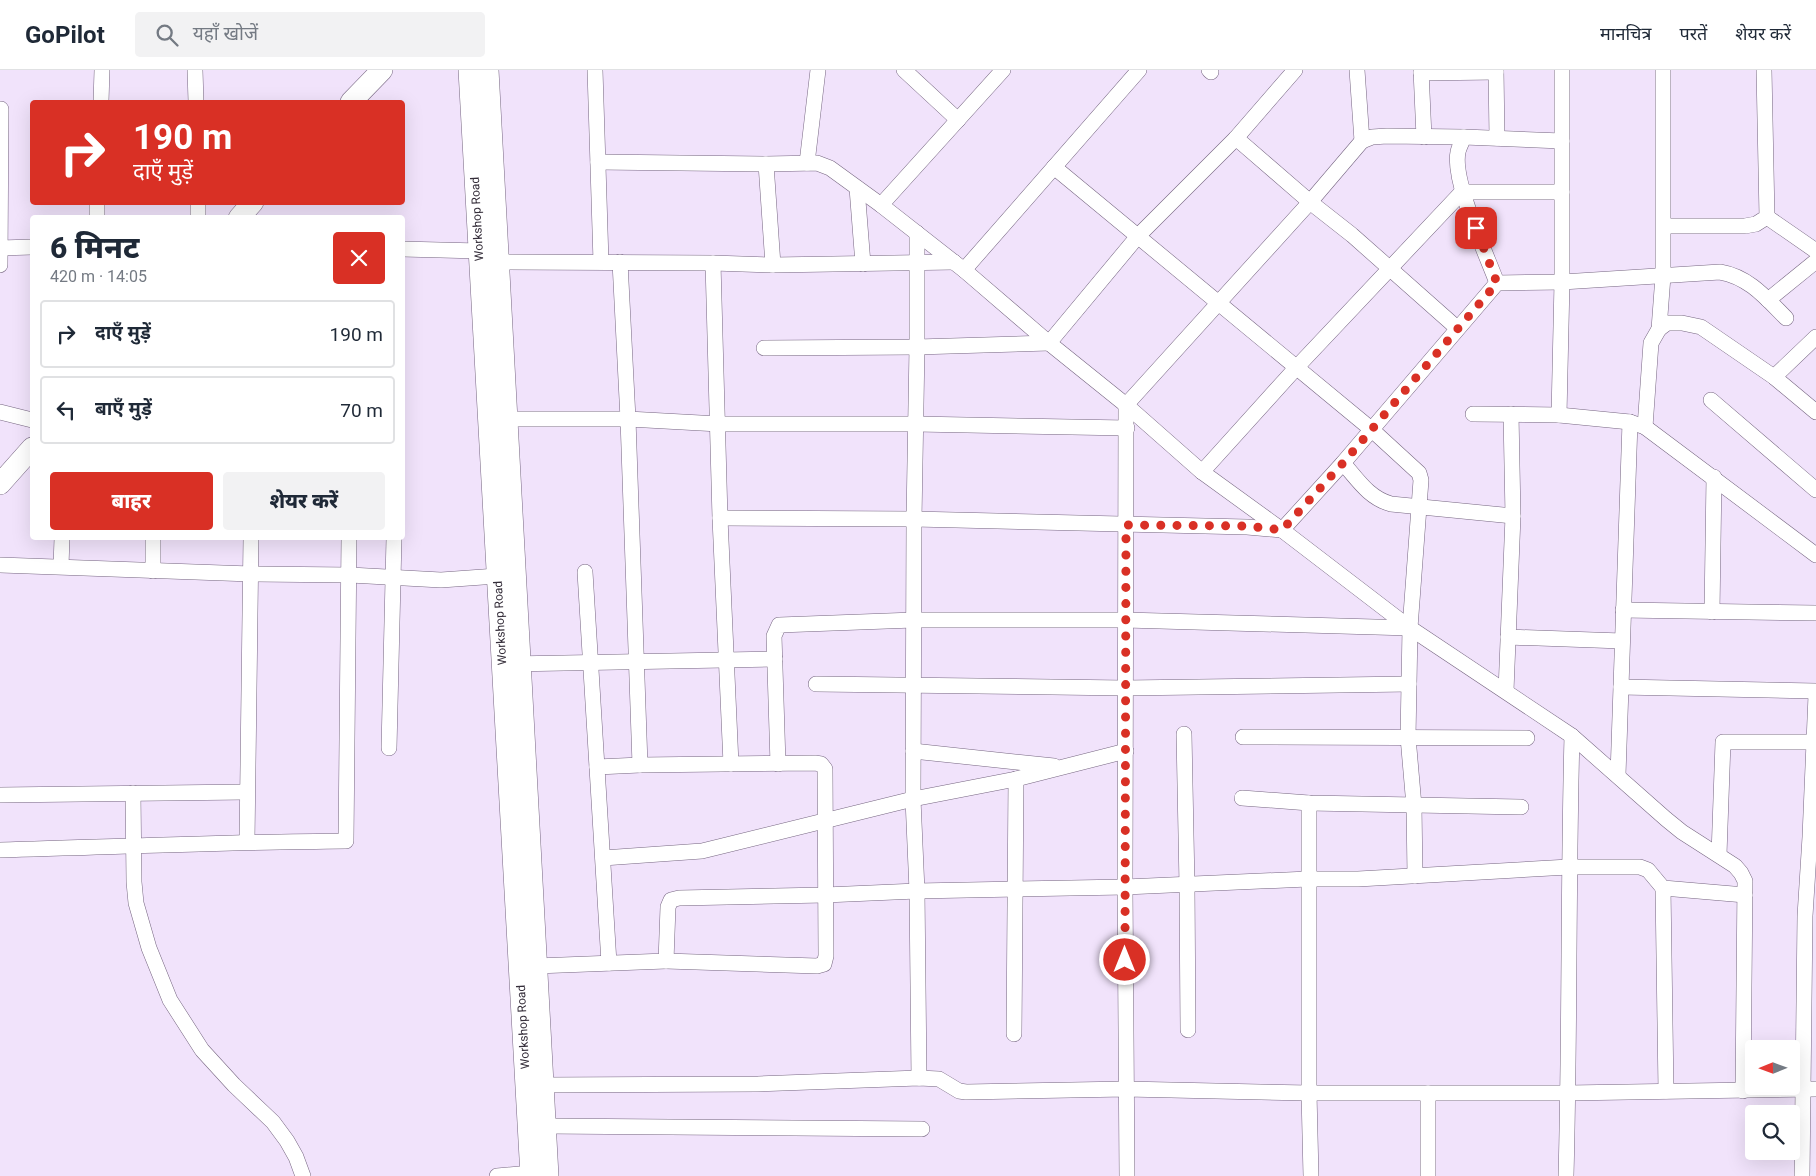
<!DOCTYPE html>
<html lang="hi">
<head>
<meta charset="utf-8">
<style>
  :root { --surface:#fff; --page:#f2f2f3; --text:#1f2937; --muted:#747a83; --line:#e0e1e3; --accent:#d93025 }
  body { margin:0; font-family:Roboto,"Noto Sans Devanagari",sans-serif; background:var(--page); color:var(--text); height:100vh; display:flex; flex-direction:column; font-size:19px; white-space:nowrap }
  * { box-sizing:border-box; margin:0 }
  p { font-size:16px; color:var(--muted) }
  .icon { flex:none; width:28px; height:28px; fill:none; stroke:currentColor; stroke-width:2; stroke-linecap:round; stroke-linejoin:round }
  .map { position:relative; flex:1; overflow:hidden }
  .details { position:absolute; left:30px; top:145px; width:375px; height:325px; display:flex; flex-direction:column; background:var(--surface); border-radius:5px; box-shadow:0 5px 20px #0002 }
  .details>* { flex:none }
  .hud { position:absolute; left:30px; top:30px; width:375px; height:105px; border-radius:5px; box-shadow:0 5px 20px #0002; background:#d93025; color:#fff; overflow:hidden }
  .needle { width:32px; rotate:269deg }
  .buttons { position:absolute; left:1745px; top:970px; display:grid; gap:10px }
  .buttons a { display:grid; place-items:center; width:55px; height:55px; border-radius:5px; background:var(--surface); box-shadow:0 5px 20px #0002; font-size:25px }
  .pin { position:absolute; display:grid; place-items:center; width:42px; height:42px; color:#fff; margin:-21px; border-radius:10px; box-shadow:0 2px 8px #0006 }
  .me { position:absolute; width:55px; margin:-28px; rotate:0deg; stroke-linejoin:round; filter:drop-shadow(0 0 4px #0008) }
  .turn { display:flex; align-items:center; gap:18px; height:105px; padding:0 20px; font-size:22px }
  .turn .icon { width:65px; height:65px; stroke-width:2.5 }
  .turn b { display:block; font-size:35px; line-height:42px }
  .round { display:grid; place-items:center; flex:none; width:52px; height:52px; border-radius:5px; background:var(--page) }
  .summary { display:flex; align-items:center; justify-content:space-between; height:85px; padding:0 20px }
  h1 { font-size:30px; font-weight:800; line-height:38px }
  .button { display:flex; gap:10px; margin-top:auto; padding:10px 20px }
  .button a { flex:1; height:58px; border-radius:5px; background:var(--accent); color:#fff; font-size:20px; font-weight:800; line-height:58px; text-align:center }
  .button a+a { background:var(--page); color:var(--text) }
  ul { padding:0; list-style:none }
  li { display:flex; align-items:center; gap:15px; height:68px; margin:0 10px 8px; padding:0 10px; border:2px solid var(--line); border-radius:5px }
  li div { flex:1 }
  li b { display:block; font-size:19px }
  li em { font-style:normal }
  header { display:flex; align-items:center; gap:30px; box-sizing:border-box; height:70px; padding:0 25px; background:var(--surface); border-bottom:1px solid var(--line) }
  header strong { font-size:24px }
  nav { display:flex; gap:28px; margin-inline-start:auto; font-size:18px }
  .search { width:350px; height:45px; background:var(--page); display:flex; align-items:center; gap:12px; box-sizing:border-box; padding:0 18px; border-radius:5px; color:var(--muted); font-size:19px }
  .map>svg:first-child { display:block }
  .lines { fill:none; stroke-linecap:round; stroke-linejoin:round }
  .street-casing { stroke:#766681; stroke-width:16 }
  .secondary-casing { stroke:#766681; stroke-width:22 }
  .street { stroke:#fff; stroke-width:15 }
  .secondary { stroke:#fff; stroke-width:21 }
  .route { stroke:#d93025; stroke-width:9; stroke-dasharray:0 16.2 }
  .labels { text-anchor:middle; stroke-width:4; stroke-linejoin:round; paint-order:stroke }
  .street-label { font-size:12px; fill:#352e3a; stroke:#fff }
</style>
</head>
<body>
<header>
<strong>GoPilot</strong>
<div class="search"><svg class="icon" aria-label="search" viewBox="0 0 24 24"><circle cx="10" cy="10" r="6"/><path d="M15 15l6 6"/></svg>यहाँ खोजें</div>
<nav><a>मानचित्र</a><a>परतें</a><a>शेयर करें</a></nav>
</header>
<div class="map">
<svg width="1816" height="1106" viewBox="0 0 1816 1106">
  <rect width="100%" height="100%" fill="#f1e3fb"/>
  <g class="lines">
    <defs>
      <g id="street">
        <path d="M 195,0 L 196,32"/>
        <path d="M 595,0 L 601,192"/>
        <path d="M 904,0 L 958,50"/>
        <path d="M 1209,0 L 1211,2"/>
        <path d="M 1357,0 L 1362,71 L 1372,67 L 1387,66 L 1464,67"/>
        <path d="M 1421,0 L 1424,67"/>
        <path d="M 1496,0 L 1497,68"/>
        <path d="M 1421,3 L 1496,2"/>
        <path d="M 101,32 L 102,0"/>
        <path d="M 1236,68 L 1310,132 L 1352,165 L 1457,258"/>
        <path d="M 598,92 L 766,94 L 817,93 L 830,98 L 881,135 L 964,200 L 1049,273 L 1126,335 L 1202,402 L 1282,460 L 1410,558 L 1572,666 L 1666,749 L 1682,762 L 1735,796 L 1741,803 L 1745,811 L 1743,1021"/>
        <path d="M 807,93 L 818,0"/>
        <path d="M 766,94 L 773,195"/>
        <path d="M 1054,97 L 1371,359 L 1419,403 L 1421,410 L 1410,558 L 1409,614 L 1408,667 L 1414,736 L 1415,806"/>
        <path d="M 857,118 L 863,194"/>
        <path d="M 198,132 L 198,148"/>
        <path d="M 881,135 L 1003,0"/>
        <path d="M 1767,147 L 1816,181"/>
        <path d="M 97,148 L 97,132"/>
        <path d="M 1664,156 L 1745,156 L 1756,154 L 1767,147 L 1764,0"/>
        <path d="M 917,163 L 917,277 L 914,449 L 913,729 L 917,821 L 919,1008"/>
        <path d="M 0,178 L 32,177"/>
        <path d="M 402,179 L 479,181"/>
        <path d="M 498,192 L 713,193 L 773,195 L 954,192"/>
        <path d="M 620,192 L 628,349 L 640,695"/>
        <path d="M 713,193 L 720,448 L 731,694"/>
        <path d="M 0,195 L 1,39"/>
        <path d="M 964,200 L 1139,0"/>
        <path d="M 1497,213 C 1486,183 1452,111 1458,82 C 1459,77 1462,72 1464,67 L 1562,71"/>
        <path d="M 1768,230 L 1816,191"/>
        <path d="M 1659,259 L 1667,253 L 1682,253 L 1701,257 L 1774,307 L 1816,342"/>
        <path d="M 764,278 L 917,277 L 1049,273 L 1138,166 L 1236,68 L 1295,0"/>
        <path d="M 1774,307 L 1816,267"/>
        <path d="M 1711,330 L 1816,420"/>
        <path d="M 0,342 L 32,350"/>
        <path d="M 1473,344 L 1559,345 L 1630,352 L 1645,357 L 1816,485"/>
        <path d="M 1559,345 L 1562,212 L 1562,0"/>
        <path d="M 506,349 L 628,349 L 719,354 L 916,354 L 1127,358"/>
        <path d="M 1645,357 L 1651,273 L 1659,259 L 1663,206 L 1663,0"/>
        <path d="M 1343,393 C 1358,410 1369,428 1391,434 L 1513,446"/>
        <path d="M 1202,402 L 1296,298 L 1462,122 L 1562,122"/>
        <path d="M 720,448 L 914,449 L 1247,457 L 1282,460 L 1343,393 L 1497,213 L 1562,212 L 1720,202 C 1749,207 1766,228 1786,248"/>
        <path d="M 153,468 L 153,501"/>
        <path d="M 0,495 L 251,504 L 350,505 L 441,510 L 497,506"/>
        <path d="M 61,496 L 62,468"/>
        <path d="M 585,502 L 609,893"/>
        <path d="M 1623,540 L 1816,543"/>
        <path d="M 1712,542 L 1714,407"/>
        <path d="M 1508,567 L 1622,571"/>
        <path d="M 511,594 L 775,589"/>
        <path d="M 816,614 L 1125,618 L 1409,614"/>
        <path d="M 1621,617 L 1816,621"/>
        <path d="M 1506,621 L 1513,446 L 1511,344"/>
        <path d="M 1184,664 L 1187,815 L 1188,960"/>
        <path d="M 1243,667 L 1527,668"/>
        <path d="M 389,678 L 394,468"/>
        <path d="M 913,681 L 1054,696"/>
        <path d="M 778,694 L 774,566 L 779,555 L 914,550 L 1125,550 L 1410,558"/>
        <path d="M 597,697 L 640,695 L 815,693 L 821,694 L 825,699 L 826,886 L 824,894 L 817,896 L 666,891"/>
        <path d="M 1618,705 L 1630,352"/>
        <path d="M 133,723 L 134,812 L 136,833 L 149,878 L 170,930 L 202,980 L 234,1015 L 273,1052 L 287,1071 L 296,1087 L 303,1106"/>
        <path d="M 0,725 L 246,722"/>
        <path d="M 1242,728 L 1309,733 L 1521,737"/>
        <path d="M 1309,733 L 1309,1023 L 1311,1106"/>
        <path d="M 247,771 L 251,468"/>
        <path d="M 0,780 C 115,777 230,772 346,771 L 349,468"/>
        <path d="M 1719,785 L 1723,672 L 1814,672"/>
        <path d="M 603,788 L 702,781 L 913,729 L 1016,709 L 1126,681"/>
        <path d="M 1663,818 L 1666,1021"/>
        <path d="M 536,896 L 666,891 L 668,837 L 671,830 L 679,828 L 825,825 L 917,821 L 1125,817 L 1308,809 L 1358,809 L 1569,797 L 1640,797 L 1648,800 L 1663,818 L 1745,825"/>
        <path d="M 1014,964 L 1016,709"/>
        <path d="M 542,1015 L 758,1014 L 919,1008 L 939,1009 L 959,1021 L 966,1022 L 1126,1019 L 1309,1023 L 1568,1023 L 1816,1019"/>
        <path d="M 1428,1023 L 1428,1106"/>
        <path d="M 545,1056 L 922,1059"/>
        <path d="M 497,1106 L 531,1103"/>
        <path d="M 1127,1106 L 1125,817 L 1126,335 L 1310,132 L 1362,71"/>
        <path d="M 1566,1106 C 1570,959 1568,813 1572,666"/>
        <path d="M 1802,1106 L 1805,846 L 1810,767 L 1816,625"/>
      </g>
      <g id="secondary">
        <path d="M 469,0 L 531,1106"/>
        <path d="M 488,0 L 548,1106"/>
        <path d="M 351,32 L 382,0"/>
        <path d="M 239,148 L 253,132"/>
        <path d="M 0,414 L 32,378"/>
      </g>
    </defs>
    <use href="#street" class="street-casing"/>
    <use href="#secondary" class="secondary-casing"/>
    <use href="#street" class="street"/>
    <use href="#secondary" class="secondary"/>
  </g>
  <g class="lines">
    <path class="route" d="M 1125,890 L 1126,455 L 1247,456 L 1282,460 L 1343,393 L 1497,213 L 1476,158"/>
  </g>
  <g class="labels">
    <g class="street-label">
      <text transform="translate(477 149) rotate(-93)" y="4">Workshop Road</text>
      <text transform="translate(500 553) rotate(-93)" y="4">Workshop Road</text>
      <text transform="translate(523 957) rotate(-93)" y="4">Workshop Road</text>
    </g>
  </g>
</svg>
<div class="buttons">
<a><svg class="needle" viewBox="-14 -14 28 28"><path d="M0-13l5 13h-10z" fill="#e53935"/><path d="M0 13l5-13h-10z" fill="#747a83"/></svg></a>
<a><svg class="icon" aria-label="search" viewBox="0 0 24 24"><circle cx="10" cy="10" r="6"/><path d="M15 15l6 6"/></svg></a>
</div>
<div class="pin" style="left:1476px;top:158px;background:#d93025"><svg class="icon" aria-label="arrive" viewBox="0 0 24 24"><path d="M6 21V4h12l-3 4 3 4H6"/></svg></div>
<svg class="me" style="left:1125px;top:890px" viewBox="-20 -20 40 40"><circle r="17" fill="#d93025" stroke="#fff" stroke-width="3"/><path d="M0-11L8 9 0 5-8 9z" fill="#fff"/></svg>
<div class="hud">
<div class="turn"><svg class="icon" aria-label="right" viewBox="0 0 24 24"><path d="M7 20v-9h11M14 6l5 5-5 5"/></svg><div><b>190 m</b>दाएँ मुड़ें</div></div>
</div>
<section class="details">
<div class="summary"><div><h1>6 मिनट</h1><p>420 m · 14:05</p></div><a class="round" style="background:#d93025;color:#fff"><svg class="icon" aria-label="close" viewBox="0 0 24 24"><path d="M6 6l12 12M18 6L6 18"/></svg></a></div>
<ul>
<li><svg class="icon" aria-label="right" viewBox="0 0 24 24"><path d="M7 20v-9h11M14 6l5 5-5 5"/></svg><div><b>दाएँ मुड़ें</b></div><em>190 m</em></li>
<li><svg class="icon" aria-label="left" viewBox="0 0 24 24"><path d="M17 20v-9H6M10 6l-5 5 5 5"/></svg><div><b>बाएँ मुड़ें</b></div><em>70 m</em></li>
</ul>
<div class="button"><a>बाहर</a><a>शेयर करें</a></div>
</section>
</div>
</body>
</html>
